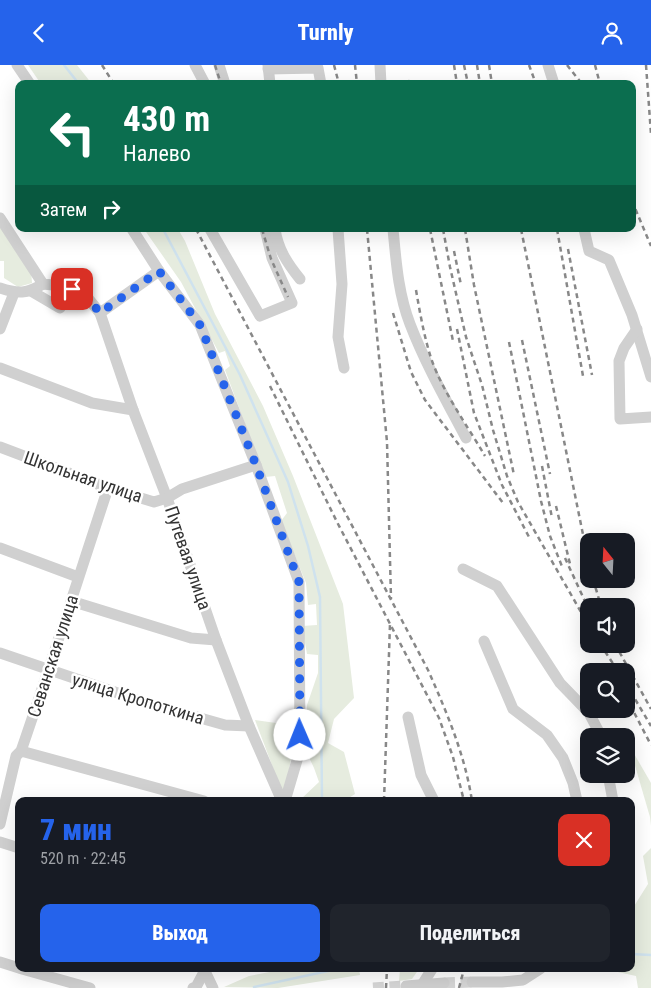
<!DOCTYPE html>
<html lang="ru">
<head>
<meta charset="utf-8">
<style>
  :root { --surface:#171b24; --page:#20242c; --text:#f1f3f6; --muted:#9ea1a6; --accent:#2563eb }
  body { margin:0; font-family:"Roboto Condensed",sans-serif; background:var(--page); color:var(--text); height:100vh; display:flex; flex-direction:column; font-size:19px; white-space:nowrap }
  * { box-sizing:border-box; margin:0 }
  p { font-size:16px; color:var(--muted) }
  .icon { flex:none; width:28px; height:28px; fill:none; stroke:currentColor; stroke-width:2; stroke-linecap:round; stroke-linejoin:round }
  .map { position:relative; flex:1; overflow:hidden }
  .side { position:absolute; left:15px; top:732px; width:620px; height:175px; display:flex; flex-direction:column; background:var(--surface); border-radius:10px; box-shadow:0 5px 20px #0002 }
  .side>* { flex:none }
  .top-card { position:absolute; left:15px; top:15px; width:621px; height:152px; border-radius:10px; box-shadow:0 5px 20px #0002; background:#0b6e4f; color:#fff; overflow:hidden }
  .needle { width:32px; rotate:342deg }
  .buttons { position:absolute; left:580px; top:468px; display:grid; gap:10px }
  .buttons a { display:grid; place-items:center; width:55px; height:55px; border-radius:10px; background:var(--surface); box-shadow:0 5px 20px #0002; font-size:25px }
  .pin { position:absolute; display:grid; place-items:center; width:42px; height:42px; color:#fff; margin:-21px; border-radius:10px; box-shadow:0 2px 8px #0006 }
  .me { position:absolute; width:55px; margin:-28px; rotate:359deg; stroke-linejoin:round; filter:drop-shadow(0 0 4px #0008) }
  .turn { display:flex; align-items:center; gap:18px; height:105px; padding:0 25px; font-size:22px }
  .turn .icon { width:65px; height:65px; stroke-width:2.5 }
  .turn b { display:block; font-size:35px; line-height:42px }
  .then { display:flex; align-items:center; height:48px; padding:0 25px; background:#0003; gap:10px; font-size:19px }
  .round { display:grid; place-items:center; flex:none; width:52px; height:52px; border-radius:10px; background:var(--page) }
  .head { display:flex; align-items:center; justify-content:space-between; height:85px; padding:0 25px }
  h1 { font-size:30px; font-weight:800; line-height:38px; color:var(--accent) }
  .cta { display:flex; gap:10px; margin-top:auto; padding:10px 25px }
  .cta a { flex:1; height:58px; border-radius:10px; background:var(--accent); color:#fff; font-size:20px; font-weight:800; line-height:58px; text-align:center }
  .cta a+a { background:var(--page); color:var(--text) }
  header { display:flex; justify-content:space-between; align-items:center; height:65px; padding:0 25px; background:var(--accent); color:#fff; font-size:22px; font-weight:800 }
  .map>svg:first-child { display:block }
  .green { fill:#e6ecdf }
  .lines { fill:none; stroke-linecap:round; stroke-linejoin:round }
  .stream { stroke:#cfe2ee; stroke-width:2.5 }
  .minor-tunnel { stroke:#d6d6d6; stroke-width:11; stroke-dasharray:11 5.5; stroke-linecap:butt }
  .minor { stroke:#d0d0d0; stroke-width:11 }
  .rail { stroke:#888; stroke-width:2.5; stroke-dasharray:5 4; stroke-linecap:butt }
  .route { stroke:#2563eb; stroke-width:9; stroke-dasharray:0 16.2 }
  .labels { text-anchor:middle; stroke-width:5; stroke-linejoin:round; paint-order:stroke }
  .street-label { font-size:18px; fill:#333; stroke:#fff }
</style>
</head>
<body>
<header><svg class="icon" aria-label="back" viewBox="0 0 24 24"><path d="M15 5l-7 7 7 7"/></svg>Turnly<svg class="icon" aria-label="person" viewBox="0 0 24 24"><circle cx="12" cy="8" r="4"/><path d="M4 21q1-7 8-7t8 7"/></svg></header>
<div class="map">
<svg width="651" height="923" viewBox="0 0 651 923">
  <rect width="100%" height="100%" fill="#fff"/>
  <g class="green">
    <path d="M 28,0 L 77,0 L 92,19 L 41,19 Z"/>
    <path d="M 0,160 L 31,204 L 32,218 L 18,222 L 4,213 L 4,196 L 0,196 Z"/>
    <path d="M 144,164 L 178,164 L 185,176 L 215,249 L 263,341 L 293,411 L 343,539 L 354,633 L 334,654 L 328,678 L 344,687 L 355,729 L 344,736 L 300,735 L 319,717 L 314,703 L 307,688 L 307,640 L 318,608 L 318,590 L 307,589 L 302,561 L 317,560 L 316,539 L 308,540 L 306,518 L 281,456 L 287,448 L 275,411 L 265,412 L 225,305 L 230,301 L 225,286 L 219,288 L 181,217 Z"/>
    <path d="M 255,655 L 297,661 L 284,732 Z"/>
    <path d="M 629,680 L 651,718 L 651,761 L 650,752 Z"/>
    <path d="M 651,783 L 651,923 L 638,923 L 636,911 L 604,904 L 581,906 L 580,904 L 631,904 L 631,846 L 648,819 L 643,791 Z"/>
    <path d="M 285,904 L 359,904 L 360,910 L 278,923 L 224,922 L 249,911 Z"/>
    <path d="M 400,904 L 419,904 L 412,914 L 399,916 Z"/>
  </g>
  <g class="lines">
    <g class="stream">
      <path d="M 64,0 L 79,19"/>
      <path d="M 163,164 L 240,310 L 288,417 L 308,481 L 320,532 L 322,736"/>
      <path d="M 631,889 L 651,890"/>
      <path d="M 254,922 L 337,904"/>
    </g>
    <g class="minor-tunnel">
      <path d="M 444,918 L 472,917"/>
      <path d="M 373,923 L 406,921"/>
    </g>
    <g class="minor">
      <path d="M 17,0 L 30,19"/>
      <path d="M 195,0 L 205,19"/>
      <path d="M 219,0 L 225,19"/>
      <path d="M 268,0 L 270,19"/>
      <path d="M 380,0 L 381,19"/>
      <path d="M 548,0 L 554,19"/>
      <path d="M 268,4 L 318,3 L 321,19"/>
      <path d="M 0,153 L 43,219 L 62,221 L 83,227 L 100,248 L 133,345 L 167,433 L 216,575 L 249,661 L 282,736"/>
      <path d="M 132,164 L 159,206 L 200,260 L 256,400 L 299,517 L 300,685 L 285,736"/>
      <path d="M 210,164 L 260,251 L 292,238 L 272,193 L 265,164"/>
      <path d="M 275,164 C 278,184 287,198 300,214"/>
      <path d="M 338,164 L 342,219 L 338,272 L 344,303"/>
      <path d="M 393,164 C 396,195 398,228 410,259 C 425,298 446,335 466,373"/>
      <path d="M 584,164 L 589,186 L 609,195 L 632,250 L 651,312"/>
      <path d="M 0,223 C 18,229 27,229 43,219"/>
      <path d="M 31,226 L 60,243"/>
      <path d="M 100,248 L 159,206"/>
      <path d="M 0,264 L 14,228"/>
      <path d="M 637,264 L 624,283 L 619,296 L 620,354 L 651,352"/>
      <path d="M 0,303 L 92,338 L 133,345"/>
      <path d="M 0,382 L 108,423 L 154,437 L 167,433 L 182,424 L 256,400"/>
      <path d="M 0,483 L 78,512"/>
      <path d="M 463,504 L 497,521 L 560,618 L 589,648 L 601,671"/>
      <path d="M 71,536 L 191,573 L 216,575"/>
      <path d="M 484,576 L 513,644 L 547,670 L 563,693 L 573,718 L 577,736"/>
      <path d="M 0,588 L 147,638 L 225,660 L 249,661"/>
      <path d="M 408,652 L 421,710 L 434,736"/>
      <path d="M 21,686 L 204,736"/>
      <path d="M 608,709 L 613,736"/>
      <path d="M 0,759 L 16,691 L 21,686 C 51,599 79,511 108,423"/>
      <path d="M 0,777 L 19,783"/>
      <path d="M 0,897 L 19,903"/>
      <path d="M 22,904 L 90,923"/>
      <path d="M 204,904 L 213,923"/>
      <path d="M 472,917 L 502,917 L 523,915 L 540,904"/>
      <path d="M 422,920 L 432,904"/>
      <path d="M 406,921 L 444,918"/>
      <path d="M 193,923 L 196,922 L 204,907"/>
    </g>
    <g class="rail">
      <path d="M 102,0 L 114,19"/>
      <path d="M 215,0 L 221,19"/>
      <path d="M 334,0 L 339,19"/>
      <path d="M 355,0 L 357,19"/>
      <path d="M 454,0 L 457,19"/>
      <path d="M 464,0 L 468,19"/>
      <path d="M 477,0 L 480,19"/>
      <path d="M 489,0 L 492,19"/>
      <path d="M 529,0 L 536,19"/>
      <path d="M 567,0 L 582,19"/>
      <path d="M 595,0 L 600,19"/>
      <path d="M 646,0 L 651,69"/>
      <path d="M 408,15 L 409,19"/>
      <path d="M 632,136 L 651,181"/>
      <path d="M 196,164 L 428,605 C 447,648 465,690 472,736"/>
      <path d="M 262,164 L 271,194 L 288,232"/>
      <path d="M 367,164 L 387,377 L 391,534"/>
      <path d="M 430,164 L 453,276"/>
      <path d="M 443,164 L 450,202 L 466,272 L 482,320 L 493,365 L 507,411 L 518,437 L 589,561"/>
      <path d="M 465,164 L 474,220 L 514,410"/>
      <path d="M 521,164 L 589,499"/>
      <path d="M 557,164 L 583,311"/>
      <path d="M 568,184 L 592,310"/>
      <path d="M 454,186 L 461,220"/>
      <path d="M 416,225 C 420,248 424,271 431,293 C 442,326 467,360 485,391"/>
      <path d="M 393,248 L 411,307 L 425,335 L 503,438"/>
      <path d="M 457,264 L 474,348 L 502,420 L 529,472"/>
      <path d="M 522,275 L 550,409"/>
      <path d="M 509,277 L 541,436 L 550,471 L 563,504"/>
      <path d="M 270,321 L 337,457 L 439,653 L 453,692 L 464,736"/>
      <path d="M 542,401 L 552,453"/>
      <path d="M 556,441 L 570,499"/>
      <path d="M 565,493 L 589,545"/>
      <path d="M 593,514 L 601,541"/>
      <path d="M 600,579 L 618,606"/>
      <path d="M 615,579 L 651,644"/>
      <path d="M 626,619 L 651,661"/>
      <path d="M 626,632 L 651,680"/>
      <path d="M 384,736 L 390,559"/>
      <path d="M 386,923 L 387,904"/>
      <path d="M 459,923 L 464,904"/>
    </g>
  </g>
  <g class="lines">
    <path class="route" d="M 72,224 L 83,227 L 100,248 L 159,206 L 200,260 L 256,400 L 299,517 L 300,670"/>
  </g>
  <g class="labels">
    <g class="street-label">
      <text transform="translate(83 412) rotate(19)" y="6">Школьная улица</text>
      <text transform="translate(188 493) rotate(71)" y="6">Путевая улица</text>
      <text transform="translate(53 591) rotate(-72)" y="6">Севанская улица</text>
      <text transform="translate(138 634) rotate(17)" y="6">улица Кропоткина</text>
    </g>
  </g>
</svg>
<div class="buttons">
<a><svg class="needle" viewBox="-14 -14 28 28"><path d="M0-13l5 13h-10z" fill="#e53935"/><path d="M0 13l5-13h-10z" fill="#9ea1a6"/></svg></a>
<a><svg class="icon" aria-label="sound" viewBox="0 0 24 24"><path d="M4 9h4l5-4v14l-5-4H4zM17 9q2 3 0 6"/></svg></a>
<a><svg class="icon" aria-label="search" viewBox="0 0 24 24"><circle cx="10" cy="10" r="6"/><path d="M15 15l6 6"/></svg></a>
<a><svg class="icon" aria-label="layers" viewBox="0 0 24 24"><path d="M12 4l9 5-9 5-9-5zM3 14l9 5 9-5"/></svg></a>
</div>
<div class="pin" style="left:72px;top:224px;background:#d93025"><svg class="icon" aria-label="arrive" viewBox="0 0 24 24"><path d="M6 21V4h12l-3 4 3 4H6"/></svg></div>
<svg class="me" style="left:300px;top:670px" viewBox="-20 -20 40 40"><circle r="19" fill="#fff"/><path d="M0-13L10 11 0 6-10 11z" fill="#2563eb"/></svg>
<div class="top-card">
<div class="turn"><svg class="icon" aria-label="left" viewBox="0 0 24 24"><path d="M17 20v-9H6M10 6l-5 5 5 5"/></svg><div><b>430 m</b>Налево</div></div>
<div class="then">Затем<svg class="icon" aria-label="right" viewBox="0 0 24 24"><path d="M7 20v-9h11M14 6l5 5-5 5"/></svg></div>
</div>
<section class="side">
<div class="head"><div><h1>7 мин</h1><p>520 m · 22:45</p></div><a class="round" style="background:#d93025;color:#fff"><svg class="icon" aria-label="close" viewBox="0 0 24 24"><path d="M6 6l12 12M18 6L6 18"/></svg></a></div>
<div class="cta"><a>Выход</a><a>Поделиться</a></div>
</section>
</div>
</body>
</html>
